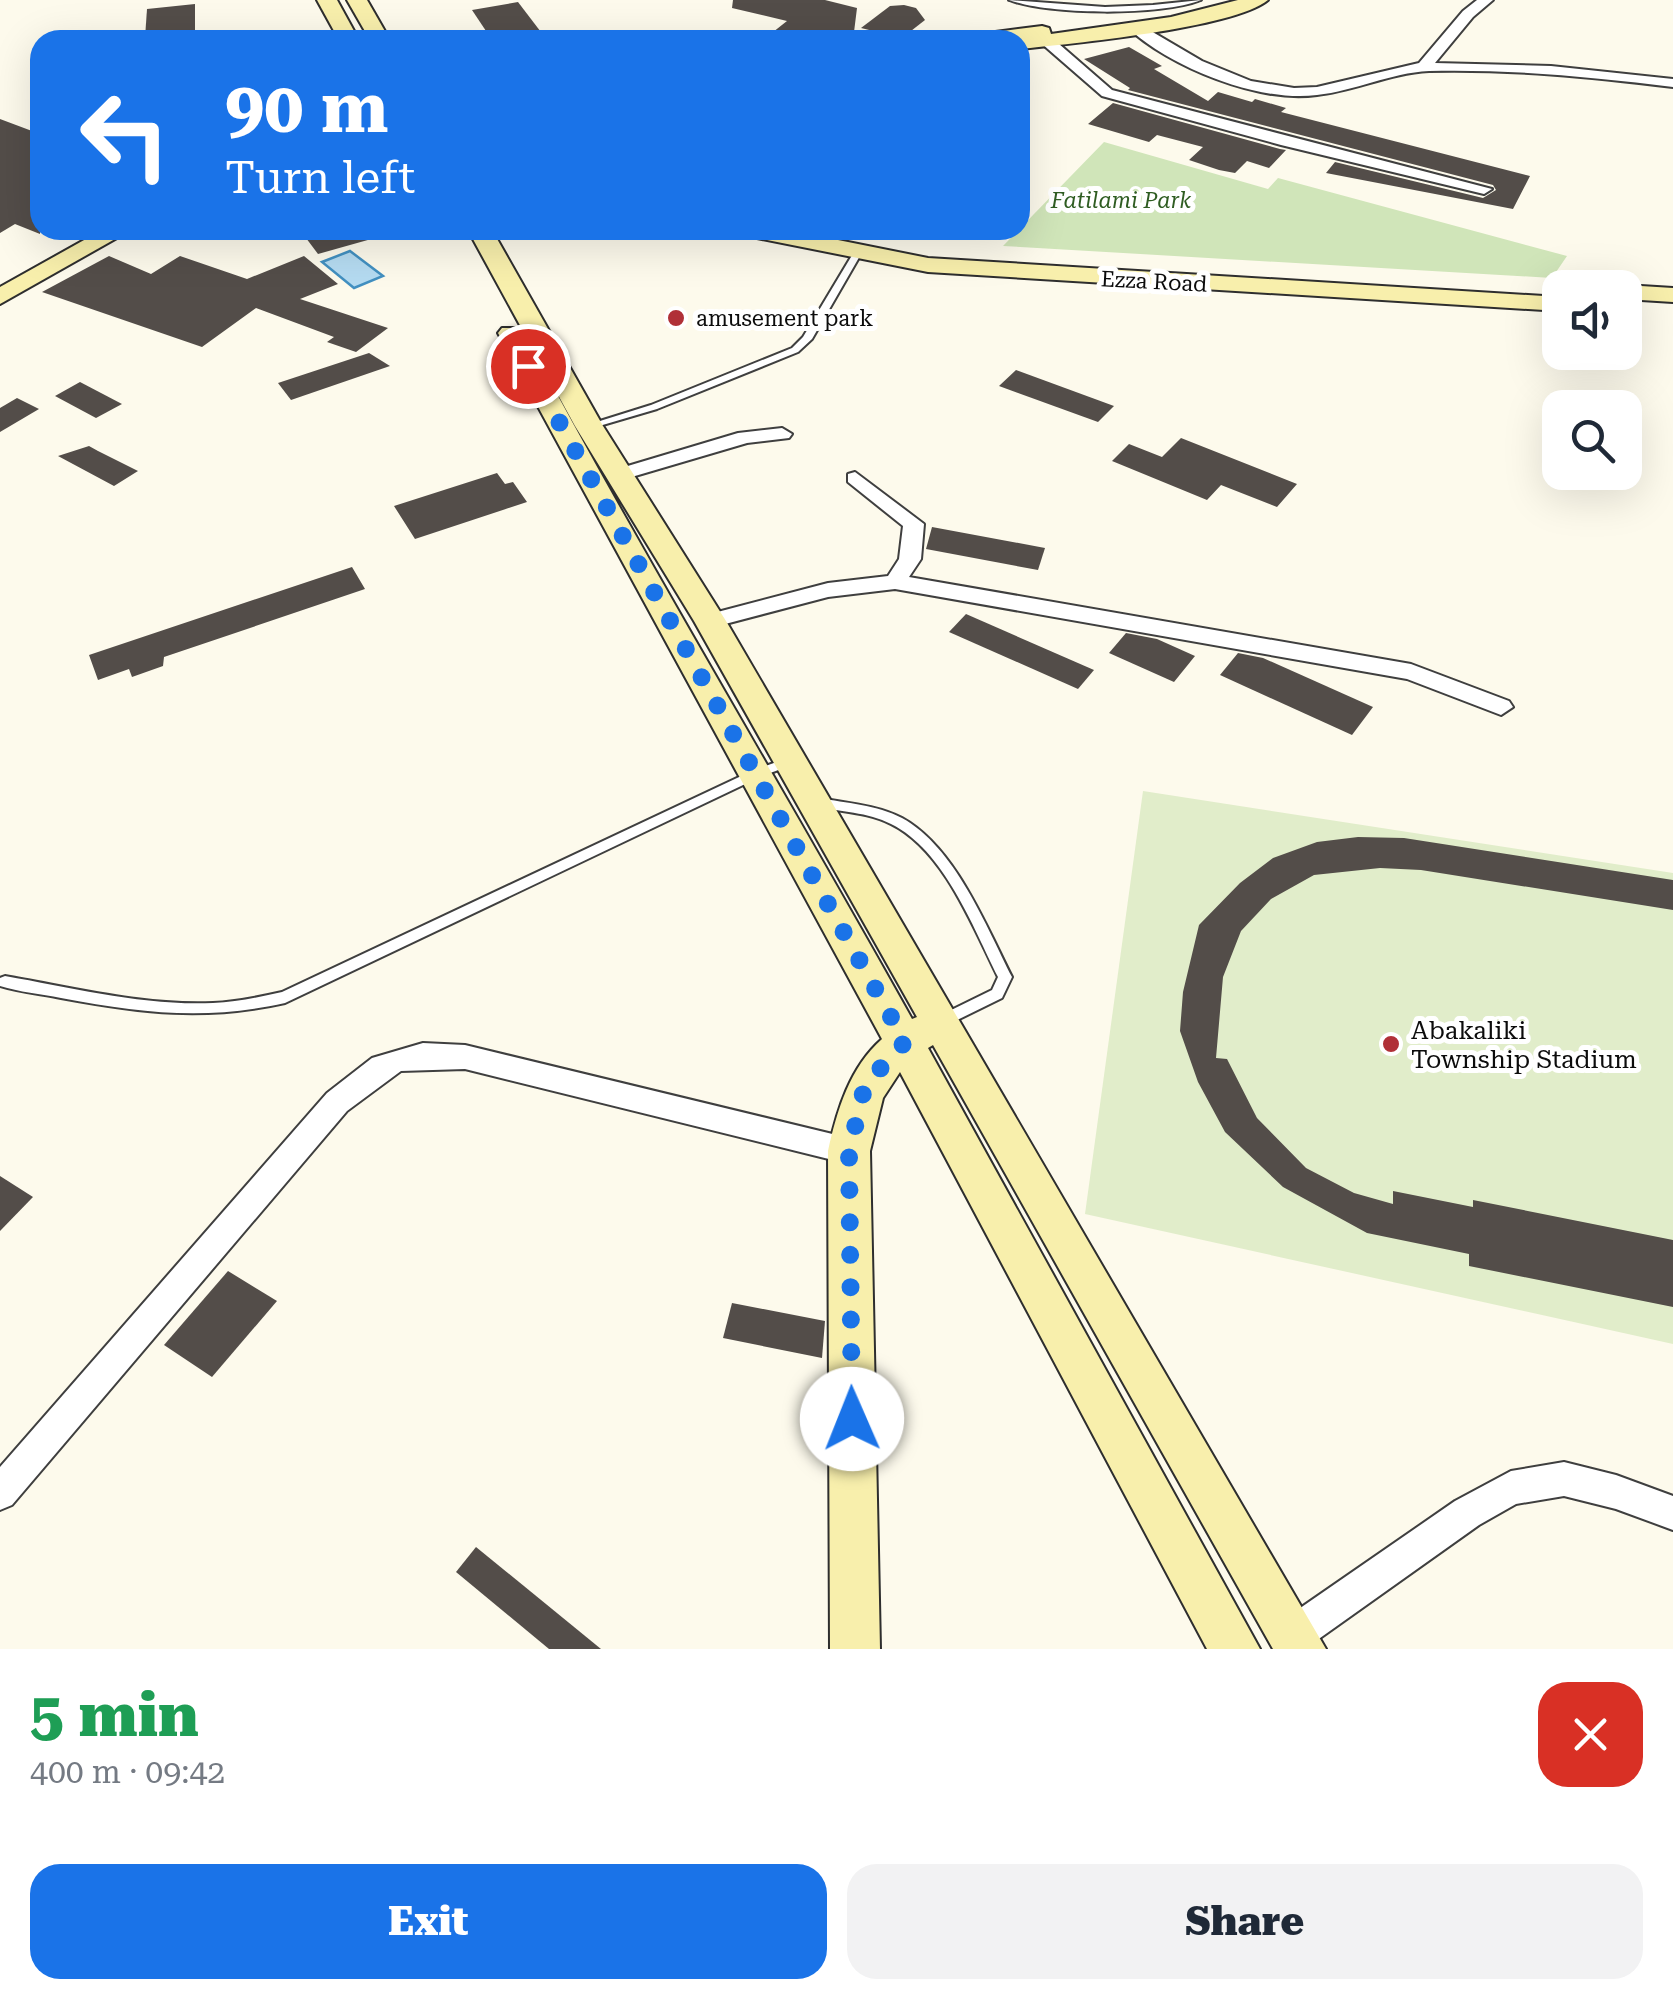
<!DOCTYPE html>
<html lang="en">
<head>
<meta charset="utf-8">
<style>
  :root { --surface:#fff; --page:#f2f2f3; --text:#1f2937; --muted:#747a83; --accent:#1a73e8 }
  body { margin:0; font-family:"Roboto Serif",serif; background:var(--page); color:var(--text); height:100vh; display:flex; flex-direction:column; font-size:38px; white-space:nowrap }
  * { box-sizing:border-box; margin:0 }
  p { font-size:32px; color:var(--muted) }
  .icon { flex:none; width:55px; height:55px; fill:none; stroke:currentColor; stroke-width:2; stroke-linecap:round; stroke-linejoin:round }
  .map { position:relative; height:1649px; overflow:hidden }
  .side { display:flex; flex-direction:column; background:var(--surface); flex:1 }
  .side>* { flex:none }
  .guide { position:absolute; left:30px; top:30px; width:1000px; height:210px; border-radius:30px; box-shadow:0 10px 40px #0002; background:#1a73e8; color:#fff; overflow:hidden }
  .controls { position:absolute; left:1542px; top:270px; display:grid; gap:20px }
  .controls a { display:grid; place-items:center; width:100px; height:100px; border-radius:20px; background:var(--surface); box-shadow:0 10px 40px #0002; font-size:50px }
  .pin { position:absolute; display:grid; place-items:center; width:85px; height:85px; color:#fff; margin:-42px; border:5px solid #fff; border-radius:50%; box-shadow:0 2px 10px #0007 }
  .me { position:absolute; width:110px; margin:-55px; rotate:359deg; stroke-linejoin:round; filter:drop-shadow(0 0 8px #0008) }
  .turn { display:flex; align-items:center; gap:35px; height:210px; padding:0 30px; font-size:45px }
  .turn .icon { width:130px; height:130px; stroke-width:2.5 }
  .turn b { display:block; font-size:70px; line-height:85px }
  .round { display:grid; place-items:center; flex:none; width:105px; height:105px; border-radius:30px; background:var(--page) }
  .summary { display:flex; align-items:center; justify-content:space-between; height:170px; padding:0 30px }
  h1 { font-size:60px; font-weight:800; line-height:75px; color:#1e9e55 }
  .cta { display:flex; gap:20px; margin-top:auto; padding:20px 30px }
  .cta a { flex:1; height:115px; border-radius:30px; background:var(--accent); color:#fff; font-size:40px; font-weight:800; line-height:115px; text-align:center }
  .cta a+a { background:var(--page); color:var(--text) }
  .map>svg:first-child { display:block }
  .green { fill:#d0e5b9 }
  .pitch { fill:#e1edca }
  .water { fill:#b5dbf1; stroke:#4290c1; stroke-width:2.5 }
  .building { fill:#534d49 }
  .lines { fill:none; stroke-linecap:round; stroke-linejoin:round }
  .lane-casing { stroke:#3f3f3f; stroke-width:4 }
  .street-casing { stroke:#3f3f3f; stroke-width:4 }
  .secondary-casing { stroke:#2e2e2e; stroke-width:4 }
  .lane { fill:#fff; fill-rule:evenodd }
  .street { fill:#fff; fill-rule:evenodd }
  .secondary { fill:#f8efac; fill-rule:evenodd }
  .route { stroke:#1a73e8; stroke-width:18; stroke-dasharray:0 32.4 }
  .poi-dot { fill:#b03037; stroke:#fff; stroke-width:4 }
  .labels { text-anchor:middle; stroke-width:10; stroke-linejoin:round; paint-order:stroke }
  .far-park-label { font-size:22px; font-style:italic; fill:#2f5d22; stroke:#fff }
  .far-street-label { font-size:22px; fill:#0c0c0c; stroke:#fff }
  .far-poi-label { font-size:22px; fill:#0c0c0c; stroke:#fff; text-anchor:start }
  .poi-label { font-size:25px; fill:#0c0c0c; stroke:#fff; text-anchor:start }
</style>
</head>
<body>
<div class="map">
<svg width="1673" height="1649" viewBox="0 0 1673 1649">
  <rect width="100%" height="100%" fill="#fdfaec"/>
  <path class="green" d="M 1104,142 L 1268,189 L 1278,178 L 1567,256 L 1552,278 L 1003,246 Z"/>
  <path class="pitch" d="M 1143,791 L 1673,873 L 1673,1344 L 1085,1214 Z"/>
  <path class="water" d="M 350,251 L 383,276 L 354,288 L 322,262 Z"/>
  <g class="building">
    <path d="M 733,0 L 825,0 L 857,8 L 853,40 L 763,40 L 787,21 L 732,8 Z"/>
    <path d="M 518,2 L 547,40 L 492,40 L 472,10 Z"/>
    <path d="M 195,4 L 195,33 L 145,38 L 147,9 Z"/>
    <path d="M 904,5 L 916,8 L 925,20 L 902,38 L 861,28 L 890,6 Z"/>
    <path d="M 1129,47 L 1162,66 L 1154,69 L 1208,101 L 1218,92 L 1252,102 L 1255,99 L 1286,108 L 1281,112 L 1530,176 L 1513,209 L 1326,173 L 1335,162 L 1483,198 L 1496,190 L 1493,185 L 1128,90 L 1130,88 L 1084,59 Z"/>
    <path d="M 1113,103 L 1280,149 L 1286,150 L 1269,168 L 1247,161 L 1235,173 L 1219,170 L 1189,160 L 1203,147 L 1157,135 L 1149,142 L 1088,124 Z"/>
    <path d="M 0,119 L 40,134 L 40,234 L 15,224 L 0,233 Z"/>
    <path d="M 300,230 L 381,230 L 382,236 L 318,254 Z"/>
    <path d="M 109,256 L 151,274 L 180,256 L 247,279 L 304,256 L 338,284 L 300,299 L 388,328 L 356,352 L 327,342 L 334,337 L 256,308 L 202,347 L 42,292 Z"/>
    <path d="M 369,353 L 390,366 L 291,400 L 278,383 Z"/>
    <path d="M 1016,370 L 1114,406 L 1098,422 L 999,386 Z"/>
    <path d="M 80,382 L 122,404 L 96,418 L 55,396 Z"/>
    <path d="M 17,398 L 39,409 L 0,432 L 0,408 Z"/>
    <path d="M 1181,438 L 1297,484 L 1277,507 L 1221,485 L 1207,500 L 1112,461 L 1129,444 L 1162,457 Z"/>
    <path d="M 89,446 L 98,451 L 138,471 L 114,486 L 58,456 Z"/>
    <path d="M 497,473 L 505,484 L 513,482 L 527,502 L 415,539 L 394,506 Z"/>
    <path d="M 932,527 L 1045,548 L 1038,570 L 926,549 Z"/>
    <path d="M 352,567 L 365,589 L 164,657 L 163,666 L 132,677 L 129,669 L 98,680 L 89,655 Z"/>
    <path d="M 966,614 L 1094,670 L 1078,689 L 949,632 Z"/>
    <path d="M 1126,633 L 1157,639 L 1195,656 L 1174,682 L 1109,653 Z"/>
    <path d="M 1238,653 L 1263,658 L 1373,707 L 1352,735 L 1220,675 Z"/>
    <path d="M 1358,837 L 1404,838 L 1673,880 L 1673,910 L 1421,870 L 1380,868 L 1314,875 L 1271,899 L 1241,931 L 1223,977 L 1216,1058 L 1227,1059 L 1257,1118 L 1306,1168 L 1354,1193 L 1393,1204 L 1393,1191 L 1473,1207 L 1473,1200 L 1673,1240 L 1673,1307 L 1469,1266 L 1469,1254 L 1367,1233 L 1283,1187 L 1225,1132 L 1198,1082 L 1180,1031 L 1183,992 L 1199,925 L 1240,883 L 1273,858 L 1317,842 Z"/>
    <path d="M 0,1176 L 33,1197 L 0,1231 Z"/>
    <path d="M 228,1271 L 277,1301 L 212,1377 L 164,1345 Z"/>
    <path d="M 732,1303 L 825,1321 L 822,1358 L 723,1338 Z"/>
    <path d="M 476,1547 L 601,1649 L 549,1649 L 456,1572 Z"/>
  </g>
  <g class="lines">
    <defs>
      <g id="lane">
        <path d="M 1009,0 L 1105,7 L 1153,5 L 1201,0 C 1161,16 1049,15 1009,0 Z"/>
        <path d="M 854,252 L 861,254 L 812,339 L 798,352 L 657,409 L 589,429 L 584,426 L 651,405 L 792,348 L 803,337 Z"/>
        <path d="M 788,758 L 794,762 L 792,765 L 762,776 L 285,1003 C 204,1021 142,1013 61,998 C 41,994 19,992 0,986 L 0,978 L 5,976 C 74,988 143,1006 213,1003 C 237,1002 260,997 282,992 L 754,770 Z"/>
        <path d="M 819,798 C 846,803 877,805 902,818 C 955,847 986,926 1012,977 L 1002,998 L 947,1025 L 942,1027 L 937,1025 L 935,1021 L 937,1017 L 992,990 L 998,977 C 973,927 944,850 891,824 C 868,812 840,812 815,806 L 813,803 L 815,800 Z"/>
      </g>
      <g id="street">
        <path d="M 1477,0 L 1493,0 L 1473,17 L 1435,63 L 1551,66 L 1673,79 L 1673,87 C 1592,77 1510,69 1429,71 C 1390,73 1355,91 1317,95 C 1259,103 1169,67 1127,27 L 1139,24 L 1202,61 L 1251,81 L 1294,88 L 1317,87 L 1419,63 L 1463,11 Z"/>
        <path d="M 1041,37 L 1051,37 L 1112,90 L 1492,189 L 1484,194 L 1281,145 L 1102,96 L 1041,43 Z"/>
        <path d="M 782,428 L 792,434 L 789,438 L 747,443 L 618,481 L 608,475 L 611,471 L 738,433 Z"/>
        <path d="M 855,472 L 924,524 L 921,559 L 909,577 L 1411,664 L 1509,701 L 1513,707 L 1501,715 L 1407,679 L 895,589 L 828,597 L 710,628 L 702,626 L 699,621 L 702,616 L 710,614 L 828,583 L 888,576 L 899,559 L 903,526 L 848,482 L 848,474 Z"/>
        <path d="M 423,1043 L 465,1045 L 849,1138 L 859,1142 L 864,1151 L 859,1160 L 849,1164 L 465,1069 L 401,1071 L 347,1111 L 12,1505 L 0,1510 L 0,1467 L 327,1093 L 372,1058 Z"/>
        <path d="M 1564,1462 L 1616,1475 L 1673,1496 L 1673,1530 L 1616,1509 L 1564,1496 L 1516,1504 L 1479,1525 L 1306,1648 L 1280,1648 L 1275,1635 L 1280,1622 L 1455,1501 L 1511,1471 Z"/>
      </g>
      <g id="secondary">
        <path d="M 317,0 L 337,0 L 359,40 L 339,40 Z"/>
        <path d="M 347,0 L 367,0 L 390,40 L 370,40 Z"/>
        <path d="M 1238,0 L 1268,0 C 1235,28 1069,44 1020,49 L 1020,40 L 970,40 L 980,34 L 1042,26 L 1049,28 L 1051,34 L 1171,17 Z"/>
        <path d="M 102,230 L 131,230 L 0,304 L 0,287 Z"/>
        <path d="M 468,230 L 492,230 L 603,426 L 726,621 L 1326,1649 L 1273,1649 L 933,1045 L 928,1048 L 1260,1649 L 1207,1649 L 900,1072 L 883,1098 L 870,1151 L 880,1649 L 830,1649 L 828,1151 C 837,1110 850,1067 882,1039 L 498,333 L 502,328 L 520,328 L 524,333 C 648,565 784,790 912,1019 L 917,1017 L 694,621 L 575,426 Z"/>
        <path d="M 740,230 L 788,230 L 928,258 L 1560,297 L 1560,311 L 928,272 L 752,237 Z"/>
        <path d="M 1625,285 L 1673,288 L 1673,302 L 1625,299 L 1625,288 L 1616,288 Z"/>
      </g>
    </defs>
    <use href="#lane" class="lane-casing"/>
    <use href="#street" class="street-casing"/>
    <use href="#secondary" class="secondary-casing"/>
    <use href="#lane" class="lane"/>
    <use href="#street" class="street"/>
    <use href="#secondary" class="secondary"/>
  </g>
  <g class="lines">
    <path class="route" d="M 528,366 L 905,1042 L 865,1085 L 849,1152 L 852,1419"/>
  </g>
  <g class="poi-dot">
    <circle cx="676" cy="318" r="10"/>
    <circle cx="1391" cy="1044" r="10"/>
  </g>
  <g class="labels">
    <g class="far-park-label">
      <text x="1121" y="208">Fatilami Park</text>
    </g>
    <g class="far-street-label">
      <text transform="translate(1154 281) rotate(3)" y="8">Ezza Road</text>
    </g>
    <g class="far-poi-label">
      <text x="696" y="326">amusement park</text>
    </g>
    <g class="poi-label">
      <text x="1411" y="1039">Abakaliki<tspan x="1411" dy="29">Township Stadium</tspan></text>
    </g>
  </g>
</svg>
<div class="controls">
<a><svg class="icon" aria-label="sound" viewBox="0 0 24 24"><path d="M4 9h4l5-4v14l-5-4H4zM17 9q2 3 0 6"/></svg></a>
<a><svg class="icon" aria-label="search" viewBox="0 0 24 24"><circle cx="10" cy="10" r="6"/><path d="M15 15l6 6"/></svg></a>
</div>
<div class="pin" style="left:528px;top:366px;background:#d93025"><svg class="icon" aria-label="arrive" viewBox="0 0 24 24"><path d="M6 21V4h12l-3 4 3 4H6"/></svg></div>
<svg class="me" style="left:852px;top:1419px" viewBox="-20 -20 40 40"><circle r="19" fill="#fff"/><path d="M0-13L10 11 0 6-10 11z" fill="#1a73e8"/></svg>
<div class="guide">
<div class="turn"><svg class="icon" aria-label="left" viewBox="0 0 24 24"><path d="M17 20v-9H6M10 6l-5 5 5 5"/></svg><div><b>90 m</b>Turn left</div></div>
</div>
</div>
<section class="side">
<div class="summary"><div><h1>5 min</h1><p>400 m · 09:42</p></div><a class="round" style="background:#d93025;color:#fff"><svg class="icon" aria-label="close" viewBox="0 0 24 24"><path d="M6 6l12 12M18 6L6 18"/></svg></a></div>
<div class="cta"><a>Exit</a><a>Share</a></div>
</section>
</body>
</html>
